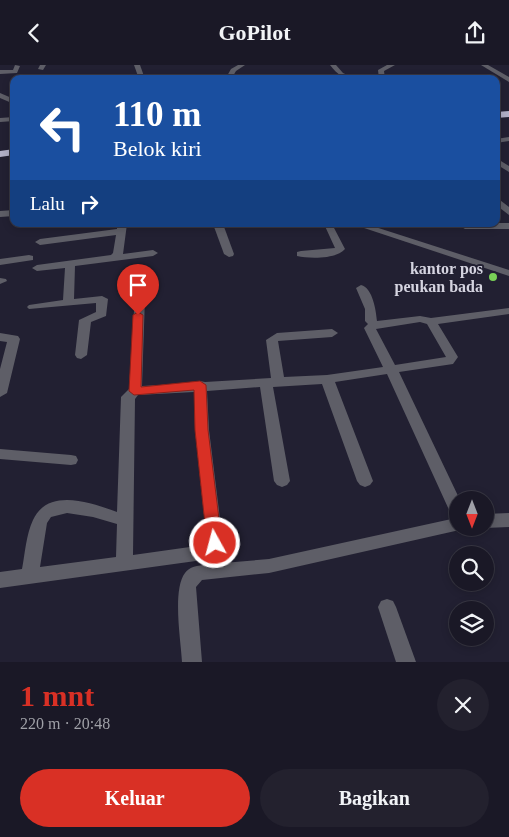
<!DOCTYPE html>
<html lang="id">
<head>
<meta charset="utf-8">
<style>
  :root { --surface:#1a1826; --page:#23212e; --text:#f1f3f6; --muted:#9fa0a7; --line:#383743; --accent:#d93025 }
  body { margin:0; font-family:"Times New Roman",serif; background:var(--page); color:var(--text); height:100vh; display:flex; flex-direction:column; font-size:19px; white-space:nowrap }
  * { box-sizing:border-box; margin:0 }
  p { font-size:16px; color:var(--muted) }
  .icon { flex:none; width:28px; height:28px; fill:none; stroke:currentColor; stroke-width:2; stroke-linecap:round; stroke-linejoin:round }
  .map { position:relative; height:597px; overflow:hidden }
  .panel { display:flex; flex-direction:column; background:var(--surface); flex:1 }
  .panel>* { flex:none }
  .top-card { position:absolute; left:10px; top:10px; width:490px; height:152px; border-radius:10px; box-shadow:0 2px 8px #0003,0 0 0 1px var(--line); background:#1a4fa0; color:#fff; overflow:hidden }
  .needle { width:32px; rotate:180deg }
  .tools { position:absolute; left:449px; top:426px; display:grid; gap:10px }
  .tools a { display:grid; place-items:center; width:45px; height:45px; border-radius:50%; background:var(--surface); box-shadow:0 2px 8px #0003,0 0 0 1px var(--line); font-size:25px }
  .pin { position:absolute; display:grid; place-items:center; width:42px; height:42px; color:#fff; margin:-51px -21px; border-radius:50% 50% 50% 0; rotate:-45deg; box-shadow:0 0 5px #0007 }
  .pin .icon { rotate:45deg }
  .me { position:absolute; width:55px; margin:-28px; rotate:353deg; stroke-linejoin:round; filter:drop-shadow(0 0 4px #0008) }
  .turn { display:flex; align-items:center; gap:18px; height:105px; padding:0 20px; font-size:22px }
  .turn .icon { width:65px; height:65px; stroke-width:2.5 }
  .turn b { display:block; font-size:35px; line-height:42px }
  .then { display:flex; align-items:center; height:48px; padding:0 20px; background:#0003; gap:10px; font-size:19px }
  .round { display:grid; place-items:center; flex:none; width:52px; height:52px; border-radius:26px; background:var(--page) }
  .overview { display:flex; align-items:center; justify-content:space-between; height:85px; padding:0 20px }
  h1 { font-size:30px; font-weight:700; line-height:38px; color:var(--accent) }
  .primary-button { display:flex; gap:10px; margin-top:auto; padding:10px 20px }
  .primary-button a { flex:1; height:58px; border-radius:30px; background:var(--accent); color:#fff; font-size:20px; font-weight:700; line-height:58px; text-align:center }
  .primary-button a+a { background:var(--page); color:var(--text) }
  header { display:flex; justify-content:space-between; align-items:center; height:65px; padding:0 20px; background:var(--surface); font-size:22px; font-weight:700 }
  .map>svg:first-child { display:block }
  .lines { fill:none; stroke-linecap:round; stroke-linejoin:round }
  .minor { fill:#5e5e67; fill-rule:evenodd }
  .highway { fill:#b1b0c7; fill-rule:evenodd }
  .route { fill:#d93025; stroke:#8d1f18 }
  .poi-dot { fill:#79d157; stroke:#222032; stroke-width:2 }
  .labels { text-anchor:middle; stroke-width:4; stroke-linejoin:round; paint-order:stroke }
  .poi-label { font-size:16px; font-weight:bold; fill:#d5d4e0; stroke:#222032; text-anchor:end }
</style>
</head>
<body>
<header><svg class="icon" aria-label="back" viewBox="0 0 24 24"><path d="M15 5l-7 7 7 7"/></svg>GoPilot<svg class="icon" aria-label="share" viewBox="0 0 24 24"><path d="M12 15V3M7 8l5-5 5 5M5 13v7h14v-7"/></svg></header>
<div class="map">
<svg width="509" height="597" viewBox="0 0 509 597">
  <rect width="100%" height="100%" fill="#222032"/>
  <g class="lines">
    <g class="minor">
      <path d="M 15,0 L 20,1 L 17,8 L 0,9 L 0,5 L 13,5 Z"/>
      <path d="M 40,0 L 46,0 L 43,5 L 38,4 Z"/>
      <path d="M 134,0 L 140,0 L 145,14 L 139,14 Z"/>
      <path d="M 238,0 L 245,0 L 236,6 L 233,11 L 236,14 L 229,14 L 227,11 L 231,4 Z"/>
      <path d="M 330,0 L 336,0 L 343,8 L 356,14 C 343,14 338,10 330,0 Z"/>
      <path d="M 387,0 L 395,0 L 384,6 L 385,14 L 379,14 L 378,5 Z"/>
      <path d="M 481,0 L 488,0 L 509,12 L 509,17 Z"/>
      <path d="M 0,28 L 14,34 L 14,39 L 0,33 Z"/>
      <path d="M 14,52 L 14,56 L 0,57 L 0,53 Z"/>
      <path d="M 509,72 L 509,76 L 496,78 L 496,74 Z"/>
      <path d="M 496,93 L 509,101 L 509,107 L 496,99 Z"/>
      <path d="M 496,132 L 509,142 L 509,150 L 496,140 Z"/>
      <path d="M 14,145 L 14,151 L 0,152 L 0,146 Z"/>
      <path d="M 496,158 L 509,158 L 509,164 L 465,164 L 460,161 L 463,159 Z"/>
      <path d="M 117,159 L 127,159 L 123,189 L 153,185 L 158,188 L 153,191 L 75,201 L 74,234 L 102,231 L 108,234 L 106,251 L 91,257 L 87,290 L 81,294 L 77,293 L 75,290 L 79,255 L 96,247 L 96,238 L 29,244 L 27,242 L 29,240 L 63,235 L 65,203 L 37,206 L 32,203 L 37,200 L 111,190 L 113,188 L 116,170 L 40,180 L 35,177 L 40,174 L 117,164 Z"/>
      <path d="M 213,159 L 223,159 L 234,189 L 233,191 L 229,192 L 224,189 Z"/>
      <path d="M 324,159 L 335,159 L 333,161 L 345,184 C 337,194 310,194 297,191 L 297,187 L 301,186 L 335,183 Z"/>
      <path d="M 352,159 L 366,159 L 509,205 L 509,211 Z"/>
      <path d="M 29,190 L 33,191 L 33,195 L 0,200 L 0,194 Z"/>
      <path d="M 0,213 L 6,214 L 7,216 L 0,219 Z"/>
      <path d="M 361,220 C 373,223 376,246 377,256 L 420,251 L 431,253 L 509,243 L 509,249 L 438,259 L 458,292 L 453,299 L 399,307 L 460,435 L 458,435 L 458,462 L 464,464 L 269,508 L 202,515 L 196,522 L 202,597 L 182,597 C 181,576 172,525 185,508 C 189,502 198,500 206,500 L 203,495 L 0,523 L 0,507 L 22,504 C 25,488 26,470 33,455 C 48,422 92,438 117,447 L 121,332 L 129,324 L 135,230 L 143,230 L 145,232 L 142,321 L 195,318 L 200,316 L 205,317 L 271,313 L 266,275 L 277,268 L 332,264 L 338,268 L 332,272 L 278,276 L 284,312 L 327,310 L 383,302 L 364,263 L 368,259 L 365,256 L 365,244 L 356,223 ZM 420,257 L 427,259 L 446,292 L 395,300 L 376,264 ZM 387,309 L 450,447 L 452,452 L 456,453 L 269,494 L 223,498 L 217,489 L 223,478 L 209,365 L 207,326 L 260,322 L 274,416 L 277,420 L 282,422 L 287,420 L 290,416 L 273,322 L 322,319 L 357,416 L 360,420 L 365,422 L 370,420 L 373,416 L 335,317 ZM 194,327 L 195,365 L 207,478 L 204,480 L 133,490 L 135,334 L 138,330 ZM 67,448 L 93,452 L 117,459 L 116,492 L 40,502 L 47,458 L 51,452 Z"/>
      <path d="M 0,268 L 18,271 L 20,274 L 7,328 L 0,332 L 0,304 L 7,277 L 0,276 Z"/>
      <path d="M 0,384 L 71,390 L 76,391 L 78,395 L 76,399 L 71,400 L 0,394 Z"/>
      <path d="M 509,448 L 509,462 L 485,463 L 485,449 Z"/>
      <path d="M 387,534 L 393,536 L 396,542 L 416,597 L 396,597 L 378,542 L 381,536 Z"/>
    </g>
    <g class="highway">
      <path d="M 509,46 L 509,52 L 496,53 L 496,47 Z"/>
      <path d="M 14,84 L 14,90 L 0,92 L 0,86 Z"/>
    </g>
  </g>
  <path class="route" d="M 138,247 L 143,250 L 141,322 L 200,316 L 206,320 L 208,365 L 222,478 L 220,483 L 215,484 L 210,483 L 207,478 L 195,365 L 194,325 L 134,330 L 129,326 L 133,250 Z"/>
  <circle class="poi-dot" cx="493" cy="212" r="5"/>
  <g class="labels">
    <g class="poi-label">
      <text x="483" y="209">kantor pos<tspan x="483" dy="18">peukan bada</tspan></text>
    </g>
  </g>
</svg>
<div class="tools">
<a><svg class="needle" viewBox="-14 -14 28 28"><path d="M0-13l5 13h-10z" fill="#e53935"/><path d="M0 13l5-13h-10z" fill="#9fa0a7"/></svg></a>
<a><svg class="icon" aria-label="search" viewBox="0 0 24 24"><circle cx="10" cy="10" r="6"/><path d="M15 15l6 6"/></svg></a>
<a><svg class="icon" aria-label="layers" viewBox="0 0 24 24"><path d="M12 4l9 5-9 5-9-5zM3 14l9 5 9-5"/></svg></a>
</div>
<div class="pin" style="left:138px;top:250px;background:#d93025"><svg class="icon" aria-label="arrive" viewBox="0 0 24 24"><path d="M6 21V4h12l-3 4 3 4H6"/></svg></div>
<svg class="me" style="left:215px;top:478px" viewBox="-20 -20 40 40"><circle r="17" fill="#d93025" stroke="#fff" stroke-width="3"/><path d="M0-11L8 9 0 5-8 9z" fill="#fff"/></svg>
<div class="top-card">
<div class="turn"><svg class="icon" aria-label="left" viewBox="0 0 24 24"><path d="M17 20v-9H6M10 6l-5 5 5 5"/></svg><div><b>110 m</b>Belok kiri</div></div>
<div class="then">Lalu<svg class="icon" aria-label="right" viewBox="0 0 24 24"><path d="M7 20v-9h11M14 6l5 5-5 5"/></svg></div>
</div>
</div>
<section class="panel">
<div class="overview"><div><h1>1 mnt</h1><p>220 m · 20:48</p></div><a class="round"><svg class="icon" aria-label="close" viewBox="0 0 24 24"><path d="M6 6l12 12M18 6L6 18"/></svg></a></div>
<div class="primary-button"><a>Keluar</a><a>Bagikan</a></div>
</section>
</body>
</html>
